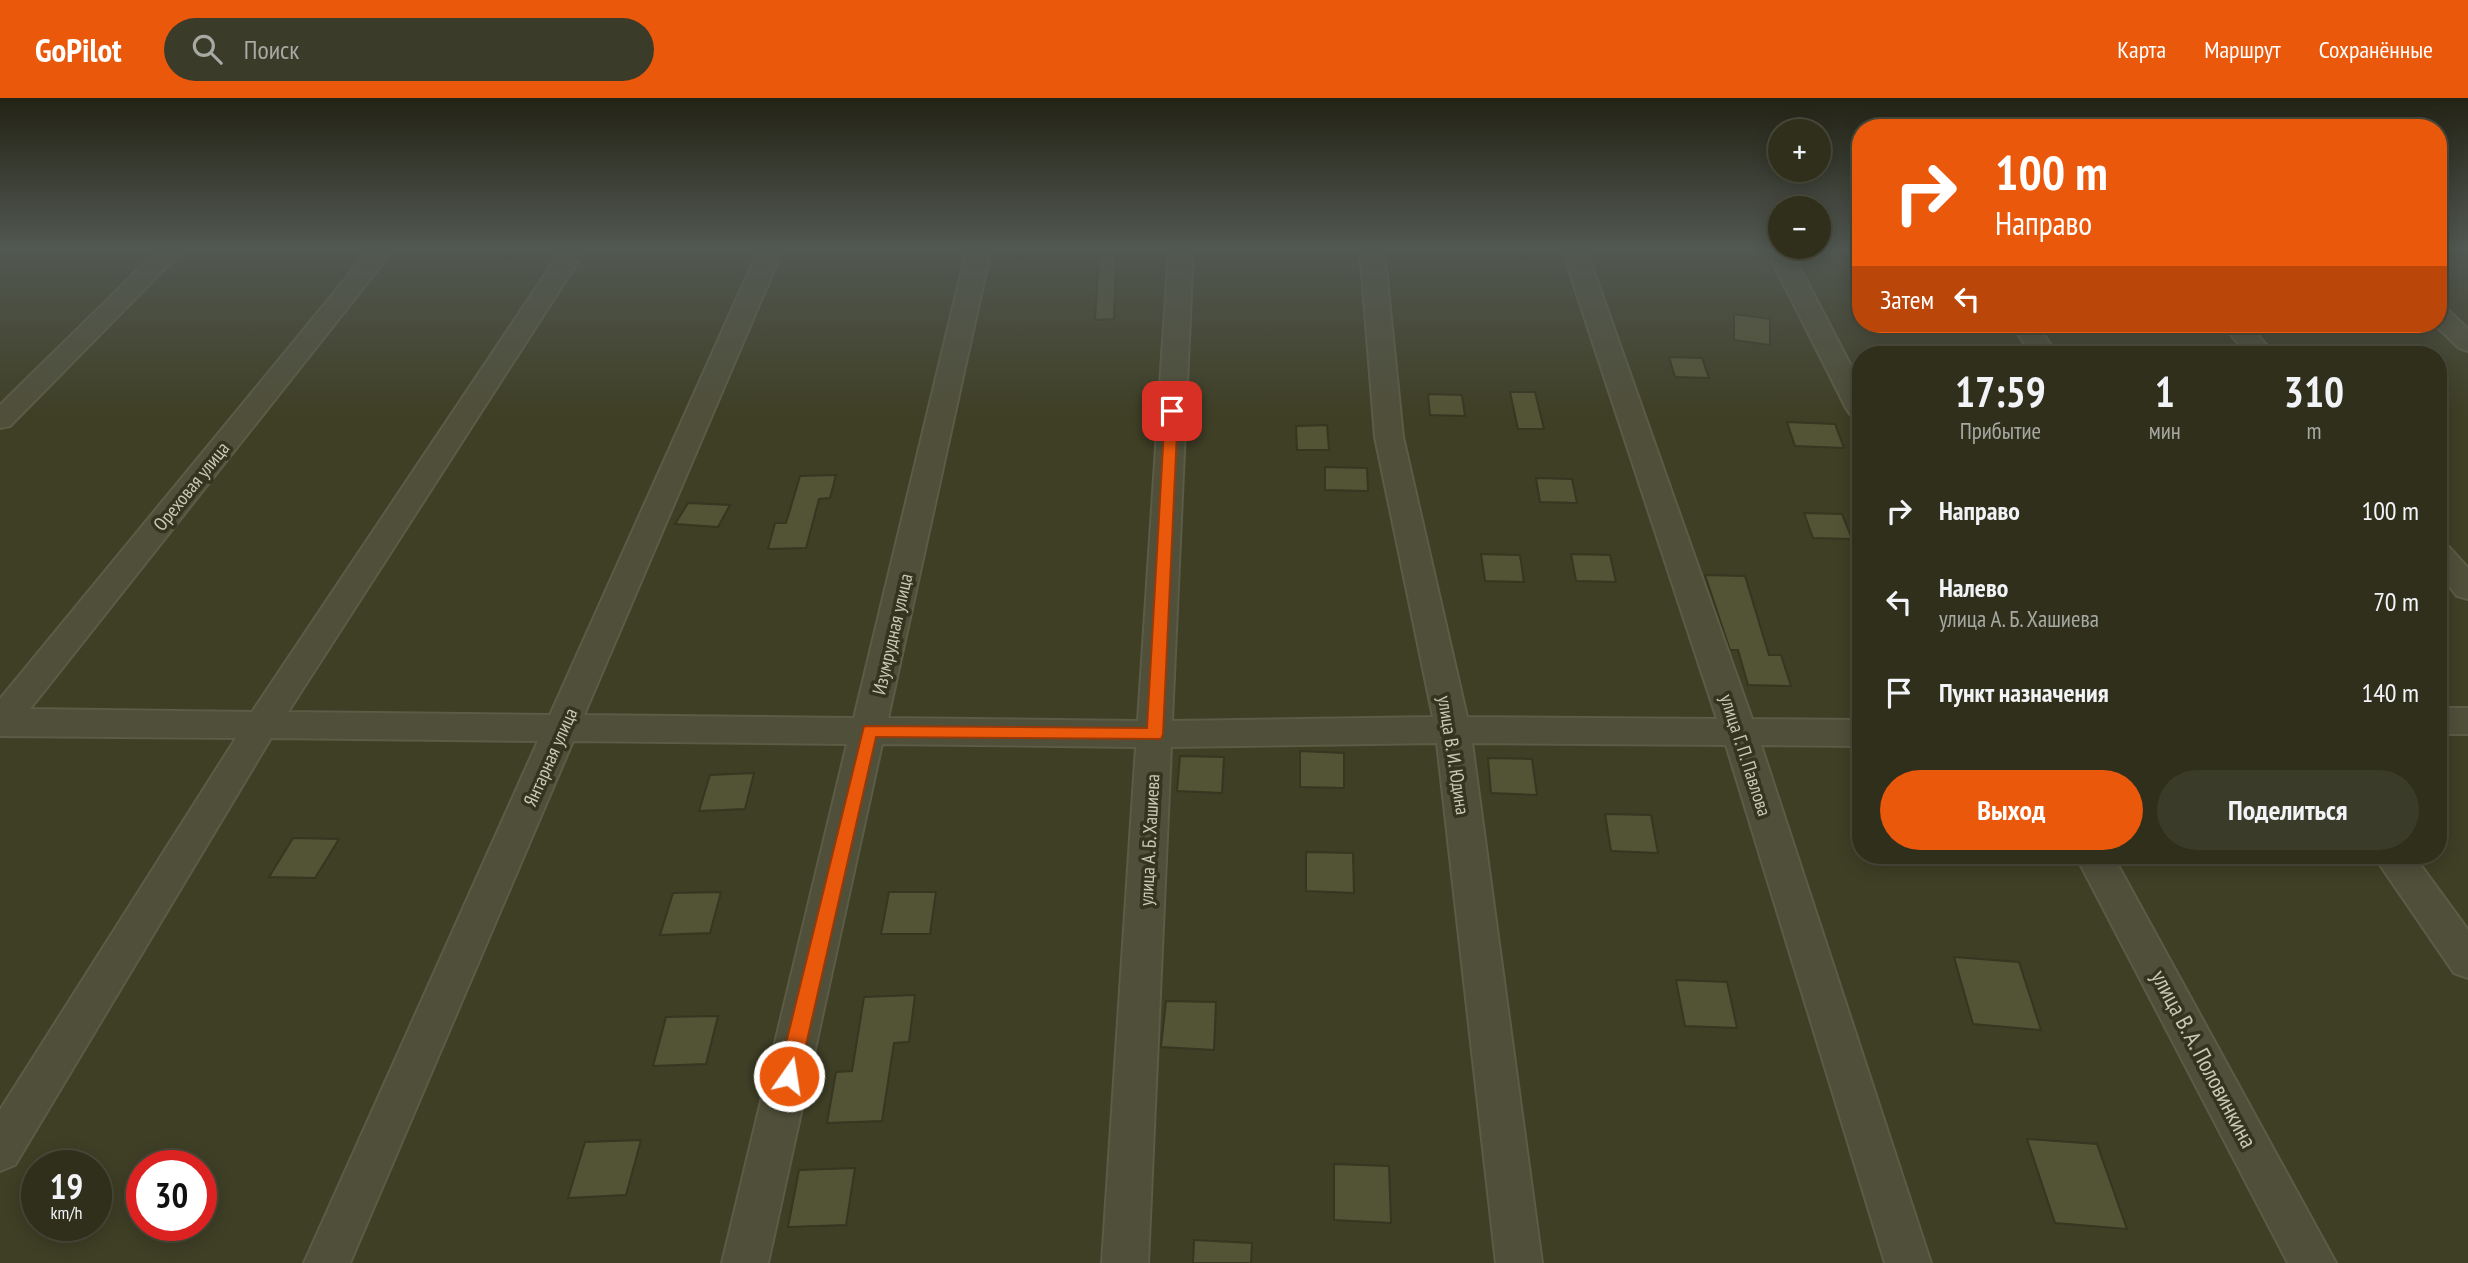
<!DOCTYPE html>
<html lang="ru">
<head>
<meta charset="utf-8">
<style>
  :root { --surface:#2f2f1c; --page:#3b3b29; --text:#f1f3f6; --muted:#a7a9a3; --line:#4a4a3b; --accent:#ea580c }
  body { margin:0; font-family:"PT Sans Narrow",sans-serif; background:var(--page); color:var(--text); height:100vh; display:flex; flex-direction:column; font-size:26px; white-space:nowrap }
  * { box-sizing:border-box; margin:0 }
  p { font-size:23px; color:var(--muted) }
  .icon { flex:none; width:38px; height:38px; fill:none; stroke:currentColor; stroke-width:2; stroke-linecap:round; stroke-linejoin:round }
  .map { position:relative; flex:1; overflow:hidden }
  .side { position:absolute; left:1852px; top:248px; width:595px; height:518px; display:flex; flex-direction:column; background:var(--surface); border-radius:28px; box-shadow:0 4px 18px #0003,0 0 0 2px var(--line) }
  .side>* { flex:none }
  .top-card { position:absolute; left:1852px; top:21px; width:595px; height:214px; border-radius:28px; box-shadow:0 4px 18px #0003,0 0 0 2px var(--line); background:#ea580c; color:#fff; overflow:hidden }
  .fabs { position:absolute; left:1768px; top:21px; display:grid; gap:14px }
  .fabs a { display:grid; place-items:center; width:63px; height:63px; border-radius:50%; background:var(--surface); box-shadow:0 4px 18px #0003,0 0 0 2px var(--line); font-size:35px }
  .speed { position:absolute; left:21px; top:1052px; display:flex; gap:14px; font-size:35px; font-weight:700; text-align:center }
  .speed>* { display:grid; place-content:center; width:91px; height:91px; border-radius:50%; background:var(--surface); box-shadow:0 4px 18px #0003,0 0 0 2px var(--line); line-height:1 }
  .speed small { font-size:18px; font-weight:400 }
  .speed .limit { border:10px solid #d22; background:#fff; color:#111 }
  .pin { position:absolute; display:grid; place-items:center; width:60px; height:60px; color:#fff; margin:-30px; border-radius:14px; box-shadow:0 4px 10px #0006 }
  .me { position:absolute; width:77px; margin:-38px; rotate:13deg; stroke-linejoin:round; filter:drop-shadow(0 0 5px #0008) }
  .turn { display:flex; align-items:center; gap:24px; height:147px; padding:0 28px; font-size:32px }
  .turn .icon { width:91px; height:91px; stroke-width:2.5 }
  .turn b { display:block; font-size:49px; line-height:60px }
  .then { display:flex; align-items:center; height:66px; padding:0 28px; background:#0003; gap:14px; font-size:26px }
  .eta { display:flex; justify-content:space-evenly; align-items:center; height:119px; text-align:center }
  .eta b { font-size:42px; font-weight:800; line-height:49px }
  .cta { display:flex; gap:14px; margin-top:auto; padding:14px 28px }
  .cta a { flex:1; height:80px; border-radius:42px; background:var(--accent); color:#fff; font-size:28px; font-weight:800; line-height:80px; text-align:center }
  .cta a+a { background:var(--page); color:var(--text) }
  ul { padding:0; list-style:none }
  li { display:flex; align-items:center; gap:21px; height:91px; padding:0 28px }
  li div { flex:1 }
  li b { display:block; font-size:26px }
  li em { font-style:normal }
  header { display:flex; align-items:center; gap:42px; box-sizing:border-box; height:98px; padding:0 35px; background:var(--accent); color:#fff }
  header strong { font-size:33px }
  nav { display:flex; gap:38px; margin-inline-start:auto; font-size:24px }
  .search { width:490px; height:63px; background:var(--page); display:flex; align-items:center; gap:18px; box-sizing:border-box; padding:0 24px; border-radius:38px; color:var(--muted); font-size:26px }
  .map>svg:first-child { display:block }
  .building { fill:#535335; stroke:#363621; stroke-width:2 }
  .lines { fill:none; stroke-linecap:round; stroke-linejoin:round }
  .minor-casing { stroke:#5b5b46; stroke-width:4 }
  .minor { fill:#4f4f3a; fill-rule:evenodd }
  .route { fill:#ea580c; stroke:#983908; stroke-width:2 }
  .labels { text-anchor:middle; stroke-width:7; stroke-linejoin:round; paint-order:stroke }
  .street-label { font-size:19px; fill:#c9cab6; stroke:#34341f }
  .near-street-label { font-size:23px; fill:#c9cab6; stroke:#34341f }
</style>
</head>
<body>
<header>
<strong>GoPilot</strong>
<div class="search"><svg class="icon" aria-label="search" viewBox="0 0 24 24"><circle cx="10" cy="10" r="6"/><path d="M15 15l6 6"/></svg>Поиск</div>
<nav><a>Карта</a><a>Маршрут</a><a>Сохранённые</a></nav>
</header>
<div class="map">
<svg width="2468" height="1165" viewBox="0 0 2468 1165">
  <rect width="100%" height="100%" fill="#3f3f26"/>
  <g class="building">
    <path d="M 1099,157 L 1116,158 L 1114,221 L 1095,222 Z"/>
    <path d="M 1734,216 L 1770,221 L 1770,247 L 1734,242 Z"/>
    <path d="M 1669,259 L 1702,260 L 1709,280 L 1675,279 Z"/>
    <path d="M 1510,294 L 1535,294 L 1544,331 L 1518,331 Z"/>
    <path d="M 1428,296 L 1462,297 L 1465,318 L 1430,317 Z"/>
    <path d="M 1787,324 L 1835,326 L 1844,350 L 1795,348 Z"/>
    <path d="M 1327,327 L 1329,352 L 1297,352 L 1296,328 Z"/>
    <path d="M 1325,369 L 1367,370 L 1368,393 L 1325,392 Z"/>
    <path d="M 836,377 L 830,400 L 819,401 L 806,450 L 768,451 L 775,425 L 786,425 L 800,378 Z"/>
    <path d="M 1536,380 L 1572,381 L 1577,405 L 1540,404 Z"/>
    <path d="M 688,405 L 730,407 L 718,429 L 675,426 Z"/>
    <path d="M 1804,415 L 1842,416 L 1852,441 L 1813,440 Z"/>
    <path d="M 1481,456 L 1520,457 L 1524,484 L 1485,483 Z"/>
    <path d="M 1571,456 L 1610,457 L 1616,484 L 1576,483 Z"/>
    <path d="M 1705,477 L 1745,478 L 1769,557 L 1781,557 L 1791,588 L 1748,587 L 1738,552 L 1730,552 Z"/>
    <path d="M 1300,653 L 1344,655 L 1344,690 L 1300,689 Z"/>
    <path d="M 1180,658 L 1224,659 L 1222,695 L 1177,693 Z"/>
    <path d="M 1488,660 L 1532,661 L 1537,697 L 1491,695 Z"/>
    <path d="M 754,675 L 745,711 L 699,713 L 710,677 Z"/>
    <path d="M 1605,716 L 1651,717 L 1658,755 L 1611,753 Z"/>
    <path d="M 293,740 L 339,741 L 315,780 L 269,779 Z"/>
    <path d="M 1306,754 L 1353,755 L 1354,795 L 1306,793 Z"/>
    <path d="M 721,794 L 710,835 L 660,837 L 673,795 Z"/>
    <path d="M 889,794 L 936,794 L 930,836 L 881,836 Z"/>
    <path d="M 1954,859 L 2019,864 L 2041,932 L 1973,926 Z"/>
    <path d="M 1676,882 L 1727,884 L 1737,930 L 1685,928 Z"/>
    <path d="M 915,897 L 909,944 L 894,945 L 882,1023 L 827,1025 L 836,974 L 852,973 L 864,899 Z"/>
    <path d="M 1166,903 L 1216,904 L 1214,952 L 1161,949 Z"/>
    <path d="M 718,918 L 706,966 L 653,968 L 666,919 Z"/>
    <path d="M 2027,1041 L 2097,1046 L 2127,1131 L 2055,1125 Z"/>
    <path d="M 641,1042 L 626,1097 L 568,1100 L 585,1044 Z"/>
    <path d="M 1334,1066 L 1389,1068 L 1391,1125 L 1334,1122 Z"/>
    <path d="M 855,1070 L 846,1127 L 788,1129 L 799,1072 Z"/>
    <path d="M 1194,1142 L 1252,1145 L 1251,1165 L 1193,1165 Z"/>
  </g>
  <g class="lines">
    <defs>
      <g id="minor">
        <path d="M 159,151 L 184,151 L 10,328 L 0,330 L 0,307 Z"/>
        <path d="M 370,151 L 394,151 L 30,611 L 252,614 L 562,151 L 586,151 L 288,614 L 550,617 L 759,151 L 783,151 L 584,617 L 854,620 L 967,151 L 991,151 L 888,620 L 1138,623 L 1169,151 L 1193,151 L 1172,623 L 1433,619 L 1375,339 L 1360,151 L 1384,151 L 1403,339 L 1467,619 L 1717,621 L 1562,151 L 1586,151 L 1752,621 L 1860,622 L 1860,648 L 1761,647 L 1931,1165 L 1885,1165 L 1726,647 L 1472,645 L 1542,1165 L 1496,1165 L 1437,645 L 1171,649 L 1148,1165 L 1102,1165 L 1136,649 L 882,646 L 768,1165 L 722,1165 L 847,646 L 573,643 L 350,1165 L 304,1165 L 538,643 L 271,640 L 15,1067 L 0,1073 L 0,1012 L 236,640 L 0,638 L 0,601 Z"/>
        <path d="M 1766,151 L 1790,151 L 1860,285 L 1860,318 L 1850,316 L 1846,310 Z"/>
        <path d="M 2438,208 L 2447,211 L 2468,231 L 2468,253 L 2459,250 L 2434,226 L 2438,226 Z"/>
        <path d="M 2011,226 L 2036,226 L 2058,257 L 2032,257 Z"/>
        <path d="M 2222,226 L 2248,226 L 2275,257 L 2248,257 Z"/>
        <path d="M 2438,446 L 2449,449 L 2468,470 L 2468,501 L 2457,498 L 2438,475 Z"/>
        <rect x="2438" y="610" width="30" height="26"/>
        <path d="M 2076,758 L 2113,758 L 2336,1165 L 2288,1165 Z"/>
        <path d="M 2374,758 L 2414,758 L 2468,832 L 2468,880 L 2454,875 Z"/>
      </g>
    </defs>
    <use href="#minor" class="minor-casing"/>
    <use href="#minor" class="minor"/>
  </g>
  <linearGradient id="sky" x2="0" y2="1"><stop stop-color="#232315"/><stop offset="0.48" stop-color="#525852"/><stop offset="1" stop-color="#525852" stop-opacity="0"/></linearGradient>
  <rect width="2468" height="315" fill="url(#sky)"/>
  <path class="route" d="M 1172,309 L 1178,313 L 1163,636 L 1161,641 L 876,639 L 799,978 L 796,985 L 789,988 L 781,985 L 778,978 L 864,628 L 1147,630 L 1165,313 Z"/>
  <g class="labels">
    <g class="street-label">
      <text transform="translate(191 388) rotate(-51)" y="7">Ореховая улица</text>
      <text transform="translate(892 536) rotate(-77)" y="7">Изумрудная улица</text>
      <text transform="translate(1454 657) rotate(81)" y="7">улица В. И. Юдина</text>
      <text transform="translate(1746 657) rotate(72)" y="7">улица Г. П. Павлова</text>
      <text transform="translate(550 659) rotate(-66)" y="7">Янтарная улица</text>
      <text transform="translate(1149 742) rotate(-87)" y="7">улица А. Б. Хашиева</text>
    </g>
    <g class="near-street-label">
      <text transform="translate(2204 961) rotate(62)" y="8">улица В. А. Половинкина</text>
    </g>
  </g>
</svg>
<div class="fabs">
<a>+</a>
<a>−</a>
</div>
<div class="speed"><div>19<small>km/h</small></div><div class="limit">30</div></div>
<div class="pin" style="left:1172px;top:313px;background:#d93025"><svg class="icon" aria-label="arrive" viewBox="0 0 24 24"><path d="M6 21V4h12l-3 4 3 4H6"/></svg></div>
<svg class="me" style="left:789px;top:978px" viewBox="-20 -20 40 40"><circle r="17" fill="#ea580c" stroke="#fff" stroke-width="3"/><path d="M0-11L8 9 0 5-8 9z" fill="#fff"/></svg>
<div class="top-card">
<div class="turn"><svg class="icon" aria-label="right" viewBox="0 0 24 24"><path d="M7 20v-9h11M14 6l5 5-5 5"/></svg><div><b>100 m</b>Направо</div></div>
<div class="then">Затем<svg class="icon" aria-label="left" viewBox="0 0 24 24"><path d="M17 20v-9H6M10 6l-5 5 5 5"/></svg></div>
</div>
<section class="side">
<div class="eta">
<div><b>17:59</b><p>Прибытие</p></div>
<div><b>1</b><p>мин</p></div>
<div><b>310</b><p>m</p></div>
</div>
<ul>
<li><svg class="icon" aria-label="right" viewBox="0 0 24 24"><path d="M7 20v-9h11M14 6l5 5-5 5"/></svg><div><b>Направо</b></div><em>100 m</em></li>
<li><svg class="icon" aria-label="left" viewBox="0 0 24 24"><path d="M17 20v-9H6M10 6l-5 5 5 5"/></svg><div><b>Налево</b><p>улица А. Б. Хашиева</p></div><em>70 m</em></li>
<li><svg class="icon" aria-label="arrive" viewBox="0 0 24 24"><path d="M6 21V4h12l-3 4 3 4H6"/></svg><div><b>Пункт назначения</b></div><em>140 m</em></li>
</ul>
<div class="cta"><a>Выход</a><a>Поделиться</a></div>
</section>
</div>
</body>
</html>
